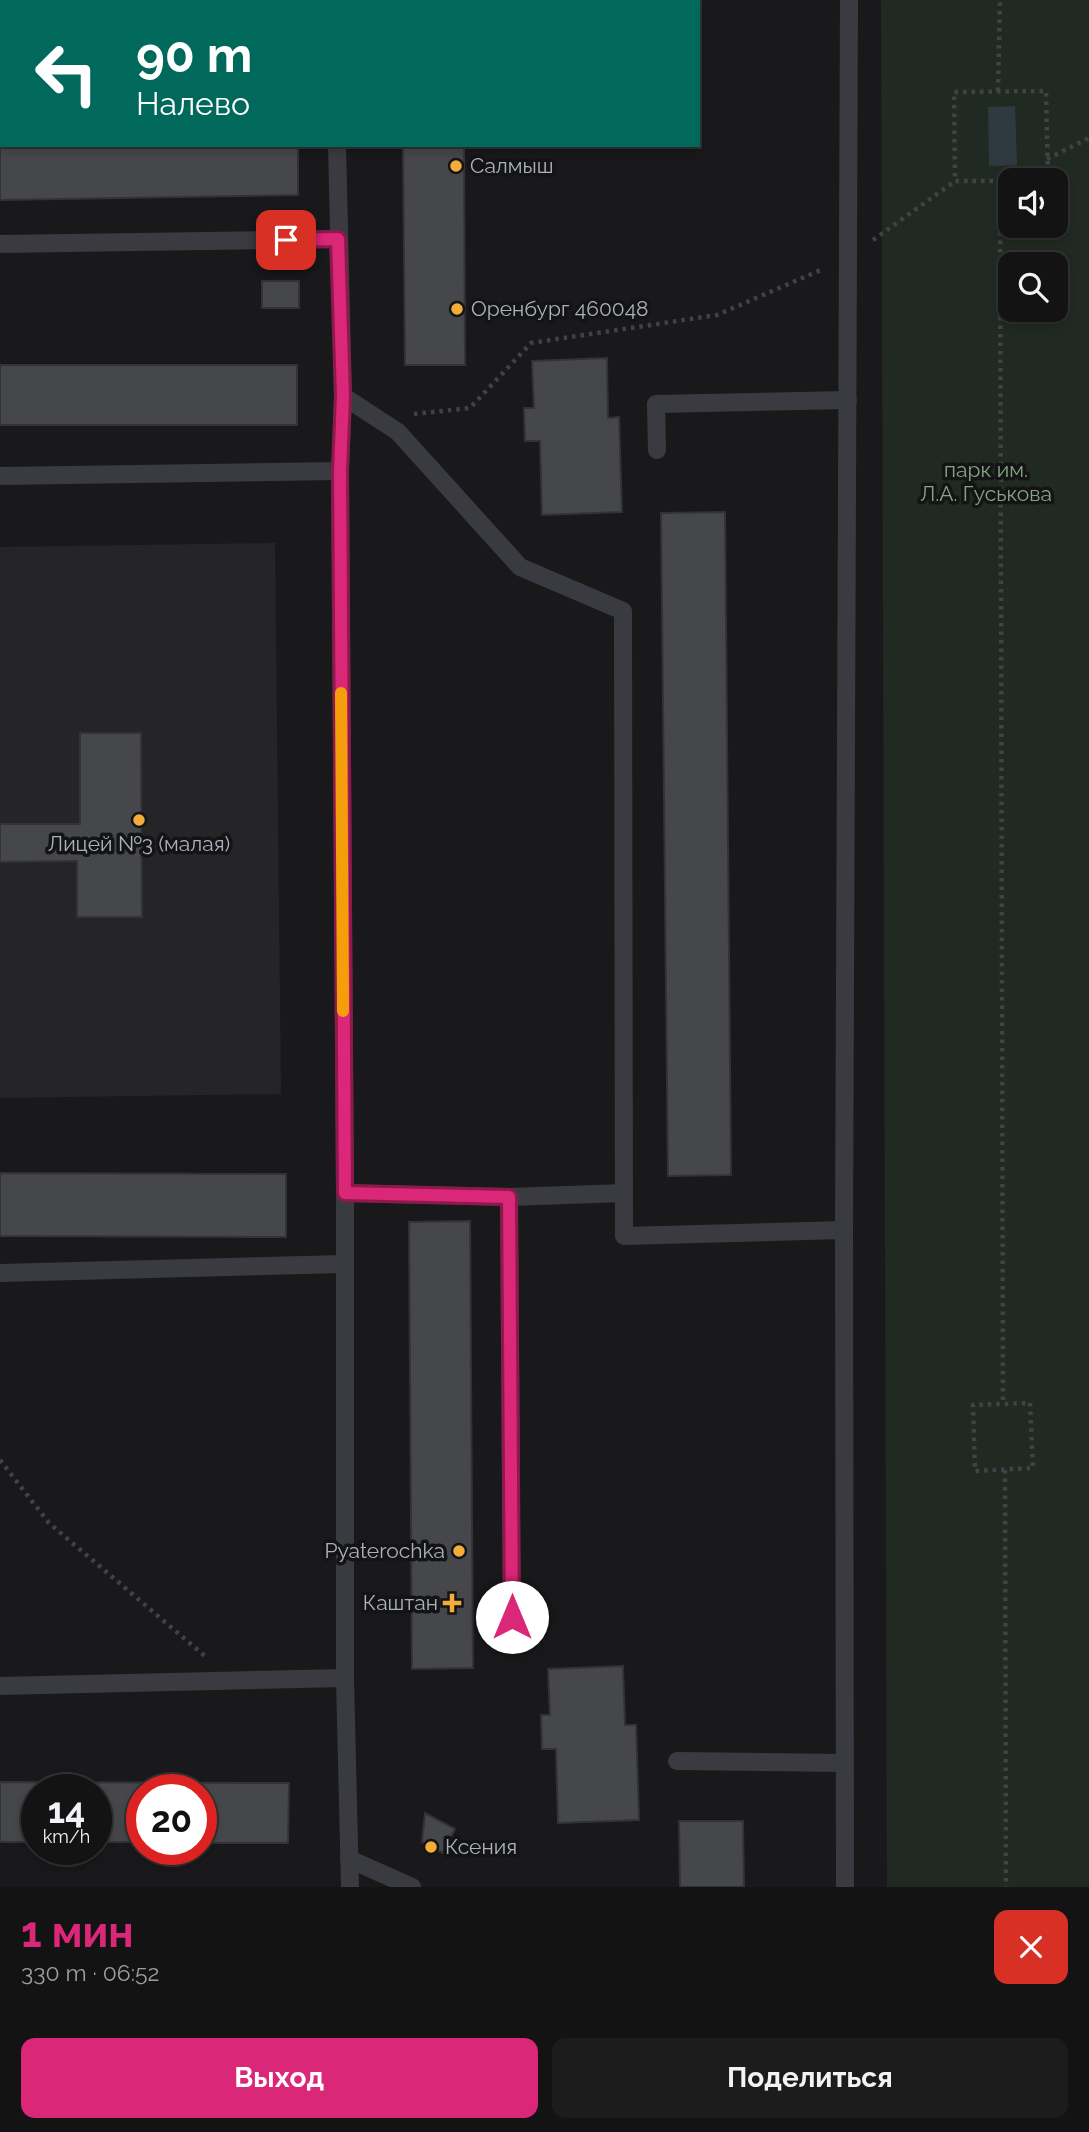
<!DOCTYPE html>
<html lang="ru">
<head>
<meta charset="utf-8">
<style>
  :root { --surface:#131314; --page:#1c1c1d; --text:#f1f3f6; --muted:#9d9ea0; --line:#323234; --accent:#db2777 }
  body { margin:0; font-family:Raleway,sans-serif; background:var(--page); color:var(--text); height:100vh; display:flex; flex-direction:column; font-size:26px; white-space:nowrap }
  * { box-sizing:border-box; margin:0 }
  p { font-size:23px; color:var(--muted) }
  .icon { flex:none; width:38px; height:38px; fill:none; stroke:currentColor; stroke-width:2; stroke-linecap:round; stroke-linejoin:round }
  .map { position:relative; height:1887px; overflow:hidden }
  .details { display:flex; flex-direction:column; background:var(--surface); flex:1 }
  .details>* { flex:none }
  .banner { position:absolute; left:0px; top:0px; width:700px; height:147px; box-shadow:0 4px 10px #0003,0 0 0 2px var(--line); background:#00695c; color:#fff; overflow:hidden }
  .controls { position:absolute; left:998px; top:168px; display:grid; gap:14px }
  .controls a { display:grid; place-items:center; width:70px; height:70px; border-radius:14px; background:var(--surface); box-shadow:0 4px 10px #0003,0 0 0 2px var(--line); font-size:35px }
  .speed { position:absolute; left:21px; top:1774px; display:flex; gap:14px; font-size:35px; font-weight:700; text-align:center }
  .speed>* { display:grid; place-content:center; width:91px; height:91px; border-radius:50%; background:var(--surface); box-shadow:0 4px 10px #0003,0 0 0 2px var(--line); line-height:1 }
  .speed small { font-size:18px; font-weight:400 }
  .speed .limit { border:10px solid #d22; background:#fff; color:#111 }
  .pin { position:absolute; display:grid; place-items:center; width:60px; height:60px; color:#fff; margin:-30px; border-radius:14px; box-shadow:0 4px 10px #0006 }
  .me { position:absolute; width:77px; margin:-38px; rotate:0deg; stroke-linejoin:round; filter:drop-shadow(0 0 5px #0008) }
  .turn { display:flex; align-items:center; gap:24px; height:147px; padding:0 21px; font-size:32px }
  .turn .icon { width:91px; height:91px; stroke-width:2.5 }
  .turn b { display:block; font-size:49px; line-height:60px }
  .round { display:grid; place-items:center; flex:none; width:74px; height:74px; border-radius:14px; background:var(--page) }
  .headline { display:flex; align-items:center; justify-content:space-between; height:119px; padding:0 21px }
  h1 { font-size:42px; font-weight:700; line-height:52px; color:var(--accent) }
  .action { display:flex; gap:14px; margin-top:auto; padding:14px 21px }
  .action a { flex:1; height:80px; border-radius:14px; background:var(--accent); color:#fff; font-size:28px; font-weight:700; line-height:80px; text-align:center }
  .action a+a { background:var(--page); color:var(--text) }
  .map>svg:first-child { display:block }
  .built { fill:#252528 }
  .green { fill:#212a22; fill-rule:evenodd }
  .water { fill:#2f3940 }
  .building { fill:#45474b; stroke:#333337; stroke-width:2 }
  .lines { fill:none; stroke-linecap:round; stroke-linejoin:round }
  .path { stroke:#404247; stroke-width:4.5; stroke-dasharray:3.5 5; stroke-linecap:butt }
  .service { stroke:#3a3b40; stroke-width:18 }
  .route-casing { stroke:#8e194d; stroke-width:18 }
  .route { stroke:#db2777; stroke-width:12 }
  .slow { stroke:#f59e0b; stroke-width:12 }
  .poi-dot { fill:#f4ad39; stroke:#141416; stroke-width:2.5 }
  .labels { text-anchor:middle; stroke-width:7; stroke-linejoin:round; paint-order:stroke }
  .poi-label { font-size:21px; fill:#abb1bb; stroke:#141416; text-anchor:start }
  .park-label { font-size:21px; fill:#82a683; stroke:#141416 }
</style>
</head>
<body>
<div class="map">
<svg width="1089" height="1887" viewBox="0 0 1089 1887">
  <rect width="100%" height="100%" fill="#19191b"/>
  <path class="built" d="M 275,543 L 281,1094 L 0,1098 L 0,547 Z"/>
  <path class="green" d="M 881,0 L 1089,0 L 1089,1887 L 887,1887 ZM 1010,180 L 1055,180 L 1055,226 L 1010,226 ZM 1010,264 L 1055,264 L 1055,310 L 1010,310 Z"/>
  <path class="water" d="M 1015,106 L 1017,165 L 989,166 L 988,107 Z"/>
  <g class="building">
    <rect x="402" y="0" width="60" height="2"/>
    <path d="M 2,140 L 2,145 L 298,145 L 298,195 L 0,200 L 0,141 Z"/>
    <path d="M 403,145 L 464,145 L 465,365 L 405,365 Z"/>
    <rect x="262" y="281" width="37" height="27"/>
    <path d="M 607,358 L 608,418 L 619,417 L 622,512 L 542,515 L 540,441 L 525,441 L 524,408 L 534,408 L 532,361 Z"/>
    <rect x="0" y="365" width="297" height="60"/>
    <path d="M 725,512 L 731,1175 L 668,1176 L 661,513 Z"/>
    <path d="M 80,733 L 141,733 L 142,917 L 77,917 L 77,861 L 0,862 L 0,824 L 80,824 Z"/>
    <path d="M 0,1173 L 286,1174 L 286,1237 L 0,1236 Z"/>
    <path d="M 470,1221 L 473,1668 L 412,1669 L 409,1222 Z"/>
    <path d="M 623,1666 L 625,1725 L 636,1725 L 639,1820 L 558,1823 L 556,1749 L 542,1749 L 541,1715 L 550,1715 L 548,1669 Z"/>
    <path d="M 0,1782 L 289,1783 L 288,1843 L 201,1843 L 201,1790 L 142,1790 L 142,1842 L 96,1842 L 96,1790 L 37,1790 L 37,1842 L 0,1842 Z"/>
    <path d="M 425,1813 L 455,1829 L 443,1853 L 422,1842 Z"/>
    <path d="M 679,1821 L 743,1821 L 744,1887 L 680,1887 Z"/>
  </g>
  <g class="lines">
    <g class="path">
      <path d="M 998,91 L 1000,0"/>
      <path d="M 1047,159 L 1089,138"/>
      <path d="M 1000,181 L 1003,1404"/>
      <path d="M 1010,181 L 955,181 L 954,92 L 1046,91 L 1048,180 L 1024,180"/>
      <path d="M 873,240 L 955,181"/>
      <path d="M 414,414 L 470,408 L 531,343 L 717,315 L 823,269"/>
      <path d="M 1030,1403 L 1033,1468 L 975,1471 L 973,1405 Z"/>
      <path d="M 0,1460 L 49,1523 L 206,1657"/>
      <path d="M 1005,1470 L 1006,1887"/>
    </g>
    <g class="service">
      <path d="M 336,0 L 336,2"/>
      <path d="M 0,32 L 2,32"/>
      <path d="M 337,145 L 343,396 L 340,471 L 345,1193 L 345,1678 L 350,1887"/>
      <path d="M 0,244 L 338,239"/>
      <path d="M 343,396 L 398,432 L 520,567 L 623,611 L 624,1236 L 844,1230"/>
      <path d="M 657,450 L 656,404 L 848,400"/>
      <path d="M 0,476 L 340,471"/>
      <path d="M 345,1193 L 509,1197 L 512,1645"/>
      <path d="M 509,1197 L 624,1193"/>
      <path d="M 0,1273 L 344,1264"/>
      <path d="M 0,1686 L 345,1678"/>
      <path d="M 677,1761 L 844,1763"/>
      <path d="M 349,1859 L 412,1887"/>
      <path d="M 845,1887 L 844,1230 L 849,0"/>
    </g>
  </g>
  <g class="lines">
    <defs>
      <path id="route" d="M 286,240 L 338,239 L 343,396 L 340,471 L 345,1193 L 509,1197 L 512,1617"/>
    </defs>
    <use href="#route" class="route-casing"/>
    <use href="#route" class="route"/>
    <path class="slow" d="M 341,693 L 343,1011"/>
  </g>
  <g class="poi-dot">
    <circle cx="456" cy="166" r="7"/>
    <circle cx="457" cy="309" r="7"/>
    <circle cx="139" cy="820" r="7"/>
    <circle cx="459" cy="1551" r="7"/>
    <path d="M448.5 1592.5h7v7h7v7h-7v7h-7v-7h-7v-7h7z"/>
    <circle cx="431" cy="1847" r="7"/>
  </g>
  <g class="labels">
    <g class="poi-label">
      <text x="470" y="173">Салмыш</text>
      <text x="471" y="316">Оренбург 460048</text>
      <text x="139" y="851" text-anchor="middle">Лицей №3 (малая)</text>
      <text x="445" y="1558" text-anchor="end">Pyaterochka</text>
      <text x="438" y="1610" text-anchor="end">Каштан</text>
      <text x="445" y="1854">Ксения</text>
    </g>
    <g class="park-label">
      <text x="986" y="477">парк им.<tspan x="986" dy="24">Л.А. Гуськова</tspan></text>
    </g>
  </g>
</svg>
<div class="controls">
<a><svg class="icon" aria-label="sound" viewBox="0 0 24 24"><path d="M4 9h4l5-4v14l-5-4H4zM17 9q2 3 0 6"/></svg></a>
<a><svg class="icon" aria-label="search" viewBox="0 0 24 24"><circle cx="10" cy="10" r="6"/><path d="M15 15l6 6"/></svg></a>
</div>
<div class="speed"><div>14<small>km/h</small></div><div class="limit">20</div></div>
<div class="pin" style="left:286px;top:240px;background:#d93025"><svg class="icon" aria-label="arrive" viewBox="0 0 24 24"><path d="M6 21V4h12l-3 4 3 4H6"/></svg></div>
<svg class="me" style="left:512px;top:1617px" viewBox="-20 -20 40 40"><circle r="19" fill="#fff"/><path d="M0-13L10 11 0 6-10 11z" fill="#db2777"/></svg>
<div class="banner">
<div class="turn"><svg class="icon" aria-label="left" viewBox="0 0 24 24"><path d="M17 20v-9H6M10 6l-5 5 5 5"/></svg><div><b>90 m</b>Налево</div></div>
</div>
</div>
<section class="details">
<div class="headline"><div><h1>1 мин</h1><p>330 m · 06:52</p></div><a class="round" style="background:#d93025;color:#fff"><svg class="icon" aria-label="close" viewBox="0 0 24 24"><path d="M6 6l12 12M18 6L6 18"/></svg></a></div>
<div class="action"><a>Выход</a><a>Поделиться</a></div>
</section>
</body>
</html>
